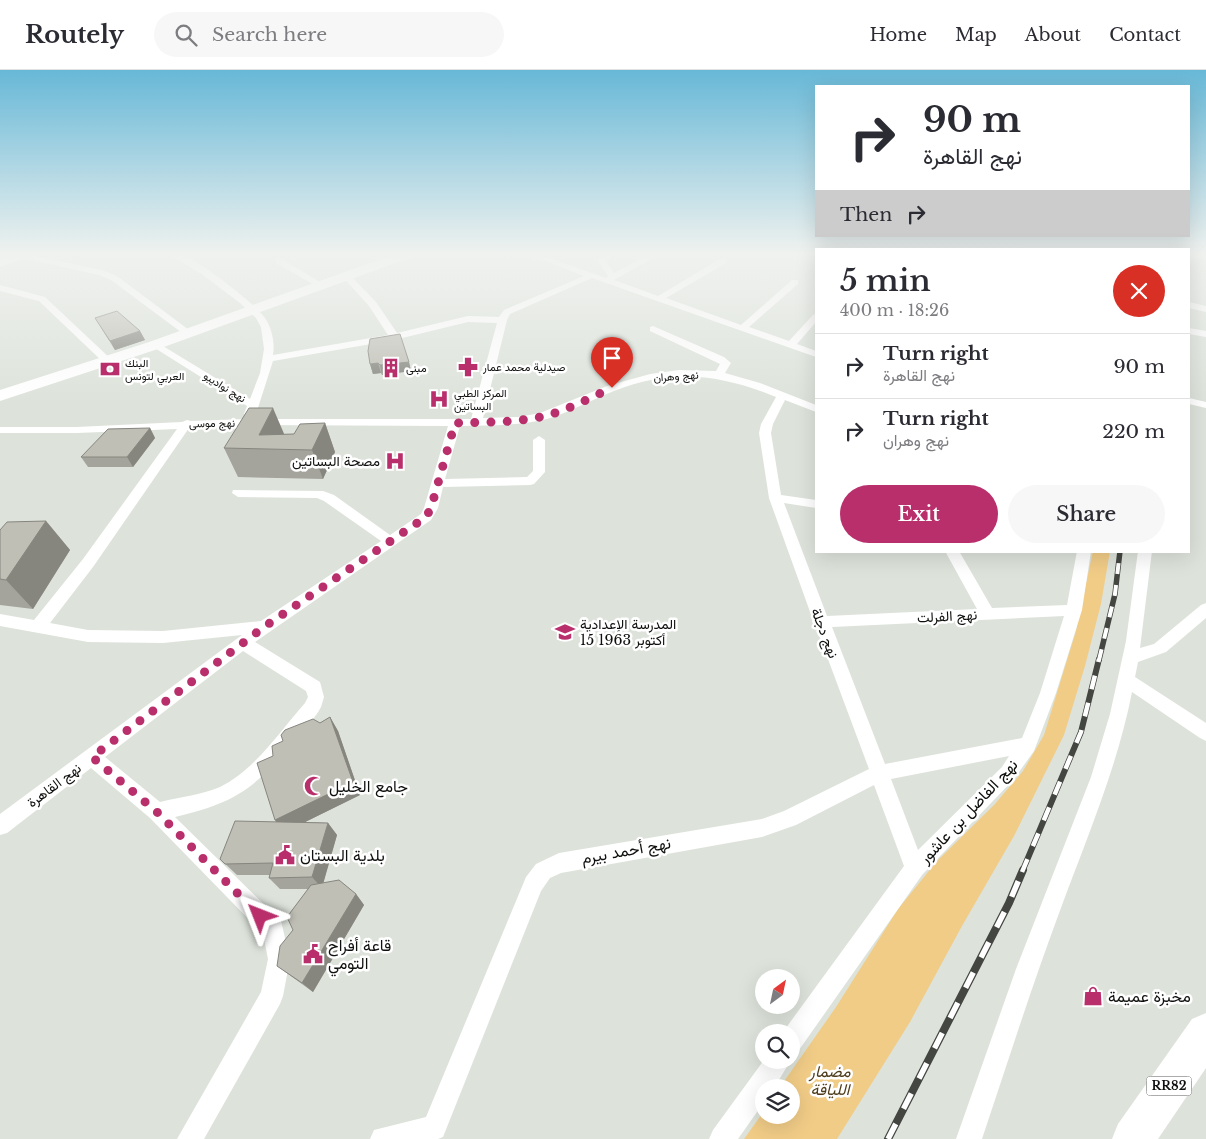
<!DOCTYPE html>
<html lang="en">
<head>
<meta charset="utf-8">
<style>
  :root { --surface:#fff; --page:#f7f7f7; --text:#2b2b33; --muted:#7c7c81; --line:#e1e1e2; --accent:#b82f6c }
  body { margin:0; font-family:"Libre Baskerville",Vazirmatn,serif; background:var(--page); color:var(--text); height:100vh; display:flex; flex-direction:column; font-size:19px; white-space:nowrap }
  * { box-sizing:border-box; margin:0 }
  p { font-size:16px; color:var(--muted) }
  .icon { flex:none; width:28px; height:28px; fill:none; stroke:currentColor; stroke-width:2; stroke-linecap:round; stroke-linejoin:round }
  .map { position:relative; flex:1; overflow:hidden }
  .side { position:absolute; left:815px; top:178px; width:375px; height:305px; display:flex; flex-direction:column; background:var(--surface); border-radius:0px; box-shadow:0 5px 20px #0002 }
  .side>* { flex:none }
  .top-card { position:absolute; left:815px; top:15px; width:375px; height:152px; border-radius:0px; box-shadow:0 5px 20px #0002; background:#fff; color:var(--text); overflow:hidden }
  .needle { width:32px; rotate:33deg }
  .tools { position:absolute; left:755px; top:899px; display:grid; gap:10px }
  .tools a { display:grid; place-items:center; width:45px; height:45px; border-radius:50%; background:var(--surface); box-shadow:0 5px 20px #0002; font-size:25px }
  .pin { position:absolute; display:grid; place-items:center; width:42px; height:42px; color:#fff; margin:-51px -21px; border-radius:50% 50% 50% 0; rotate:-45deg; box-shadow:0 0 5px #0007 }
  .pin .icon { rotate:45deg }
  .me { position:absolute; width:55px; margin:-28px; rotate:315deg; stroke-linejoin:round; filter:drop-shadow(0 0 4px #0008) }
  .turn { display:flex; align-items:center; gap:18px; height:105px; padding:0 25px; font-size:22px }
  .turn .icon { width:65px; height:65px; stroke-width:2.5 }
  .turn b { display:block; font-size:35px; line-height:42px }
  .then { display:flex; align-items:center; height:48px; padding:0 25px; background:#0003; gap:10px; font-size:19px }
  .round { display:grid; place-items:center; flex:none; width:52px; height:52px; border-radius:26px; background:var(--page) }
  .head { display:flex; align-items:center; justify-content:space-between; height:85px; padding:0 25px }
  h1 { font-size:30px; font-weight:600; line-height:38px }
  .action { display:flex; gap:10px; margin-top:auto; padding:10px 25px }
  .action a { flex:1; height:58px; border-radius:30px; background:var(--accent); color:#fff; font-size:20px; font-weight:600; line-height:58px; text-align:center }
  .action a+a { background:var(--page); color:var(--text) }
  ul { padding:0; list-style:none }
  li { display:flex; align-items:center; gap:15px; height:65px; padding:0 25px; border-top:1px solid var(--line) }
  li div { flex:1 }
  li b { display:block; font-size:19px }
  li em { font-style:normal }
  header { display:flex; align-items:center; gap:30px; box-sizing:border-box; height:70px; padding:0 25px; background:var(--surface); border-bottom:1px solid var(--line) }
  header strong { font-size:24px }
  nav { display:flex; gap:28px; margin-inline-start:auto; font-size:18px }
  .search { width:350px; height:45px; background:var(--page); display:flex; align-items:center; gap:12px; box-sizing:border-box; padding:0 18px; border-radius:28px; color:var(--muted); font-size:19px }
  .map>svg:first-child { display:block }
  .green { fill:#f1cc87 }
  .lines { fill:none; stroke-linecap:round; stroke-linejoin:round }
  .street { fill:#fff; fill-rule:evenodd }
  .secondary { fill:#fff; fill-rule:evenodd }
  .primary { fill:#fff; fill-rule:evenodd }
  .rail-far2-casing { stroke:#434641; stroke-width:5.5 }
  .rail-far1-casing { stroke:#434641; stroke-width:6 }
  .rail-casing { stroke:#434641; stroke-width:8 }
  .rail-far2 { stroke:#fff; stroke-width:4; stroke-dasharray:11; stroke-linecap:butt }
  .rail-far1 { stroke:#fff; stroke-width:4.5; stroke-dasharray:14; stroke-linecap:butt }
  .rail { stroke:#fff; stroke-width:5.5; stroke-dasharray:17; stroke-linecap:butt }
  .wall { fill:#a4a49d }
  .shaded-wall { fill:#86867f }
  .building { fill:#bfbfb6; stroke:#86867f }
  .route { stroke:#b82f6c; stroke-width:9; stroke-dasharray:0 16.2 }
  .labels { text-anchor:middle; stroke-width:5; stroke-linejoin:round; paint-order:stroke }
  .far-poi-label { font-size:11px; fill:#0e100d; stroke:#fff; text-anchor:start }
  .far-street-label { font-size:11px; fill:#0e100d; stroke:#fff }
  .shield { fill:#fff; stroke:#565856; stroke-width:1 }
  .shield-label { font-size:12px; font-weight:bold; fill:#0e100d }
  .poi-label { font-size:14px; fill:#0e100d; stroke:#fff; text-anchor:end }
  .street-label { font-size:14px; fill:#0e100d; stroke:#fff }
  .near-poi-label { font-size:16px; fill:#0e100d; stroke:#fff; text-anchor:start }
  .near-street-label { font-size:16px; fill:#0e100d; stroke:#fff }
  .near-park-label { font-size:16px; font-style:italic; fill:#4e3d1c; stroke:#fff }
</style>
</head>
<body>
<header>
<strong>Routely</strong>
<div class="search"><svg class="icon" aria-label="search" viewBox="0 0 24 24"><circle cx="10" cy="10" r="6"/><path d="M15 15l6 6"/></svg>Search here</div>
<nav><a>Home</a><a>Map</a><a>About</a><a>Contact</a></nav>
</header>
<div class="map">
<svg width="1206" height="1069" viewBox="0 0 1206 1069">
  <rect width="100%" height="100%" fill="#dde3db"/>
  <path class="green" d="M 1093,481 L 1110,481 L 1101,534 L 1085,596 L 1064,665 L 1014,766 L 962,856 L 910,952 L 837,1069 L 744,1069 L 764,1041 L 764,1045 L 791,1045 L 791,1018 L 780,1017 L 836,937 L 898,839 L 937,791 L 994,735 L 1023,701 L 1044,665 L 1076,561 Z"/>
  <g class="lines">
    <g class="street">
      <path d="M 18,184 L 27,184 L 102,200 L 117,206 L 193,263 L 188,266 L 185,265 L 111,210 L 99,205 L 18,187 Z"/>
      <path d="M 169,184 C 173,184 177,183 181,184 C 197,189 256,234 265,248 C 272,259 275,272 273,285 L 388,265 L 369,236 L 342,206 L 346,203 L 349,204 L 376,232 L 397,263 L 468,246 L 499,247 L 504,240 L 584,206 L 527,184 L 538,184 L 606,208 L 608,206 L 597,190 L 606,184 L 615,184 L 606,191 L 614,203 L 650,184 L 660,184 L 614,210 L 658,226 L 720,189 L 726,189 L 726,193 L 666,228 L 741,255 L 792,210 L 798,210 L 798,214 L 749,257 L 789,271 L 813,245 L 816,244 L 816,252 L 797,274 L 816,281 L 816,287 L 592,208 L 510,244 L 507,250 L 483,348 L 519,347 L 540,343 L 607,316 L 650,304 L 679,300 L 716,301 L 720,294 L 650,261 L 650,257 L 653,256 L 724,287 L 731,293 L 725,303 L 760,313 L 816,335 L 816,342 L 785,330 L 773,354 L 771,363 L 781,425 L 816,430 L 816,438 L 784,433 L 827,546 L 977,539 L 945,481 L 959,481 L 992,538 L 1067,535 L 1077,481 L 1091,481 L 1082,540 L 1056,623 L 1034,681 L 1014,709 L 922,805 L 799,980 L 791,984 L 791,962 L 783,962 L 904,796 L 874,715 L 796,755 L 762,767 L 561,803 L 550,808 L 541,821 L 443,1067 L 438,1069 L 370,1069 L 374,1060 L 426,1047 L 526,807 L 536,794 L 559,783 L 762,749 L 784,741 L 869,699 L 816,557 L 812,552 L 813,550 L 769,428 L 759,363 L 761,354 L 776,327 C 720,304 672,298 614,321 C 591,330 570,342 547,349 C 519,356 489,355 460,356 L 445,409 L 527,407 L 533,401 L 533,370 L 539,366 L 545,370 L 545,402 L 534,414 L 530,415 L 443,417 L 438,438 L 431,450 L 255,572 L 320,612 L 324,627 L 321,637 C 315,649 303,660 295,670 C 254,719 237,732 175,747 L 281,851 L 290,889 L 283,926 L 280,934 L 204,1069 L 177,1069 L 261,922 L 268,889 L 263,864 L 150,748 L 91,698 L 7,763 L 0,765 L 0,744 L 242,565 L 163,573 L 88,572 L 0,556 L 0,544 L 34,550 L 83,489 L 177,359 L 77,363 L 0,363 L 0,357 L 77,357 L 182,352 L 187,350 L 191,351 L 247,349 L 471,349 L 497,253 L 468,252 L 394,270 L 273,291 L 256,344 L 250,347 L 244,344 L 247,336 L 150,275 L 152,273 L 158,273 L 250,329 L 260,303 L 264,279 L 261,257 L 256,248 L 240,233 L 203,205 ZM 247,355 L 448,356 L 424,438 L 421,444 L 390,465 L 334,425 L 323,421 L 233,420 L 232,423 L 238,427 L 317,428 L 324,431 L 381,471 L 261,551 L 163,561 L 88,560 L 50,553 L 93,497 L 189,358 ZM 1064,546 L 1040,623 L 1022,668 L 885,694 L 832,557 ZM 243,581 L 306,621 L 308,627 L 305,633 C 280,661 255,700 220,717 C 201,725 179,727 160,732 L 105,687 ZM 1009,686 L 1002,697 L 918,780 L 891,709 Z"/>
      <path d="M 276,189 L 282,189 L 325,215 L 318,217 L 276,193 Z"/>
      <path d="M 0,215 L 45,227 L 113,291 L 108,294 L 104,293 L 39,231 L 0,221 Z"/>
      <path d="M 1189,232 L 1206,236 L 1206,242 L 1189,238 Z"/>
      <path d="M 1189,258 L 1206,261 L 1206,267 L 1189,264 Z"/>
      <path d="M 1189,328 L 1206,332 L 1206,338 L 1189,334 Z"/>
      <path d="M 1138,481 L 1152,481 L 1140,578 L 1154,574 L 1201,535 L 1206,533 L 1206,548 L 1166,582 L 1138,592 L 1135,607 L 1206,653 L 1206,671 L 1200,668 L 1132,622 C 1117,699 1085,772 1058,846 C 1031,919 1007,994 982,1069 L 956,1069 L 1016,899 L 1091,707 L 1110,644 L 1126,571 Z"/>
      <path d="M 764,990 L 791,990 L 774,1018 L 764,1018 L 764,1032 L 738,1069 L 709,1069 L 713,1060 Z"/>
    </g>
    <g class="secondary">
      <path d="M 14,184 L 31,184 L 29,187 L 0,197 L 0,189 Z"/>
      <path d="M 1189,184 L 1206,184 L 1206,190 L 1191,187 Z"/>
    </g>
    <g class="primary">
      <path d="M 395,184 L 414,184 L 412,187 L 161,278 L 0,331 L 0,320 L 149,272 Z"/>
      <path d="M 1206,943 L 1206,998 L 1158,1069 L 1112,1069 L 1118,1054 L 1192,949 Z"/>
    </g>
    <defs>
      <path id="rail-far2" d="M 1099,590 L 1115,524 L 1120,481"/>
      <path id="rail-far1" d="M 1022,802 L 1081,662 L 1099,589"/>
      <path id="rail" d="M 888,1069 L 1009,833 L 1023,800"/>
    </defs>
    <use href="#rail-far2" class="rail-far2-casing"/>
    <use href="#rail-far1" class="rail-far1-casing"/>
    <use href="#rail" class="rail-casing"/>
    <use href="#rail-far2" class="rail-far2"/>
    <use href="#rail-far1" class="rail-far1"/>
    <use href="#rail" class="rail"/>
  </g>
  <g class="wall">
    <path d="M 95,248 L 140,261 L 145,270 L 115,280 Z"/>
    <path d="M 409,292 L 411,301 L 382,305 L 381,303 L 373,304 L 370,294 Z"/>
    <path d="M 325,353 L 335,382 L 323,409 L 238,407 L 224,378 L 284,365 L 294,364 Z"/>
    <path d="M 150,358 L 155,368 L 133,397 L 88,397 L 81,387 Z"/>
    <path d="M 46,451 L 70,480 L 33,539 L 0,535 L 0,460 Z"/>
    <path d="M 330,647 L 338,661 L 360,725 L 305,752 L 328,753 L 337,765 L 323,813 L 356,824 L 364,835 L 313,922 L 277,896 L 293,860 L 308,819 L 280,819 L 269,808 L 270,805 L 237,805 L 220,789 L 276,752 L 275,750 L 273,686 L 320,653 Z"/>
  </g>
  <g class="shaded-wall">
    <path d="M 140,261 L 145,270 L 115,280 L 110,271 Z"/>
    <path d="M 409,292 L 411,301 L 382,305 L 380,295 Z"/>
    <path d="M 378,293 L 381,303 L 373,304 L 370,294 Z"/>
    <path d="M 273,338 L 285,366 L 259,365 Z"/>
    <path d="M 325,353 L 335,382 L 323,409 L 312,380 Z"/>
    <path d="M 150,358 L 155,368 L 133,397 L 127,387 Z"/>
    <path d="M 46,451 L 70,480 L 33,539 L 6,510 Z"/>
    <path d="M 330,647 L 338,661 L 360,725 L 285,762 L 275,750 Z"/>
    <path d="M 328,753 L 337,765 L 322,818 L 312,807 Z"/>
    <path d="M 356,824 L 364,835 L 313,922 L 302,913 Z"/>
  </g>
  <g class="building">
    <path d="M 117,241 L 140,261 L 110,271 L 95,248 Z"/>
    <path d="M 400,264 L 409,292 L 380,295 L 378,293 L 370,294 L 368,281 L 370,269 Z"/>
    <path d="M 249,338 L 273,338 L 259,365 L 294,364 L 300,354 L 325,353 L 312,380 L 224,378 Z"/>
    <path d="M 150,358 L 127,387 L 81,387 L 108,359 Z"/>
    <path d="M 46,451 L 6,510 L 0,509 L 0,460 L 7,452 Z"/>
    <path d="M 330,647 L 353,712 L 275,750 L 257,693 L 273,686 L 272,676 L 283,671 L 281,665 L 285,660 L 313,649 L 320,653 Z"/>
    <path d="M 235,751 L 328,753 L 312,807 L 269,808 L 273,793 L 225,794 L 220,789 Z"/>
    <path d="M 339,810 L 356,824 L 302,913 L 277,896 L 280,876 L 293,860 L 287,847 L 311,815 Z"/>
  </g>
  <linearGradient id="sky" x2="0" y2="1"><stop stop-color="#67b8d7"/><stop offset="0.55" stop-color="#f0f2ef"/><stop offset="1" stop-color="#f0f2ef" stop-opacity="0"/></linearGradient>
  <rect width="1206" height="334" fill="url(#sky)"/>
  <g class="lines">
    <path class="route" d="M 260,846 L 157,742 L 92,687 L 264,557 L 426,447 L 431,438 L 455,353 C 483,352 512,353 540,347 C 565,342 589,328 612,318"/>
  </g>
  <defs>
    <symbol id="pharmacy-bare" viewBox="-9 -9 18 18"><path d="M-2-6h4v4h4v4h-4v4h-4v-4h-4v-4h4Z" fill="#b82f6c" stroke="#fff" stroke-width="2.5" paint-order="stroke"/></symbol>
    <symbol id="building-bare" viewBox="-9 -9 18 18"><path d="M-4-6H4V6H1V3H-1V6H-4ZM-2.5-4.3h1.7v1.8h-1.7ZM.8-4.3h1.7v1.8H.8ZM-2.5-1h1.7V.8h-1.7ZM.8-1h1.7V.8H.8Z" fill="#b82f6c" stroke="#fff" stroke-width="2.5" paint-order="stroke"/></symbol>
    <symbol id="bank-bare" viewBox="-9 -9 18 18"><path d="M-6-4H6V4H-6ZM0-2.3a2.3 2.3 0 1 0 0 4.6a2.3 2.3 0 1 0 0-4.6Z" fill="#b82f6c" stroke="#fff" stroke-width="2.5" paint-order="stroke"/></symbol>
    <symbol id="hospital-bare" viewBox="-9 -9 18 18"><path d="M-5-5h3v3.5h4V-5h3V5h-3V1.5h-4V5h-3Z" fill="#b82f6c" stroke="#fff" stroke-width="2.5" paint-order="stroke"/></symbol>
    <symbol id="school-bare" viewBox="-9 -9 18 18"><path d="M0-5L7-2L0 1L-7-2ZM-4 1L0 2.5L4 1V4Q0 6-4 4Z" fill="#b82f6c" stroke="#fff" stroke-width="2.5" paint-order="stroke"/></symbol>
    <symbol id="mosque-bare" viewBox="-9 -9 18 18"><path d="M3.5-4.9A6 6 0 1 0 3.5 4.9A5 5 0 1 1 3.5-4.9Z" fill="#b82f6c" stroke="#fff" stroke-width="2.5" paint-order="stroke"/></symbol>
    <symbol id="civic-bare" viewBox="-9 -9 18 18"><path d="M-.6-6.5H3V-4.5H.6V-3L4-1V1h2V6H-6V1h2V-1L-.6-3ZM-1.2 2.5V6h2.4V2.5Z" fill="#b82f6c" stroke="#fff" stroke-width="2.5" paint-order="stroke"/></symbol>
    <symbol id="shop-bare" viewBox="-9 -9 18 18"><path d="M-5-2.5h2.3a2.7 3.5 0 0 1 5.4 0H5L5.5 6h-11ZM-1.5-2.5h3a1.5 2.3 0 0 0-3 0Z" fill="#b82f6c" stroke="#fff" stroke-width="2.5" paint-order="stroke"/></symbol>
  </defs>
  <g fill-rule="evenodd">
    <use href="#pharmacy-bare" x="454" y="283" width="28" height="28"/>
    <use href="#building-bare" x="377" y="284" width="28" height="28"/>
    <use href="#bank-bare" x="96" y="285" width="28" height="28"/>
    <use href="#hospital-bare" x="425" y="315" width="28" height="28"/>
    <use href="#hospital-bare" x="381" y="377" width="28" height="28"/>
    <use href="#school-bare" x="551" y="548" width="28" height="28"/>
    <use href="#mosque-bare" x="300" y="702" width="28" height="28"/>
    <use href="#civic-bare" x="271" y="771" width="28" height="28"/>
    <use href="#civic-bare" x="299" y="870" width="28" height="28"/>
    <use href="#shop-bare" x="1079" y="912" width="28" height="28"/>
  </g>
  <g class="labels">
    <g class="far-poi-label">
      <text x="125" y="297">البنك<tspan x="125" dy="13">العربي لتونس</tspan></text>
      <text x="483" y="301">صيدلية محمد عمار</text>
      <text x="406" y="302">مبنى</text>
      <text x="454" y="327">المركز الطبي<tspan x="454" dy="13">البساتين</tspan></text>
    </g>
    <g class="far-street-label">
      <text transform="translate(676 306) rotate(-4)" y="4">نهج وهران</text>
      <text transform="translate(225 317) rotate(32)" y="4">نهج نواديبو</text>
      <text transform="translate(212 353) rotate(-1)" y="4">نهج موسى</text>
    </g>
    <rect class="shield" x="1146.5" y="1006.5" width="45" height="19" rx="4"/>
    <g class="shield-label">
      <text x="1169" y="1020">RR82</text>
    </g>
    <g class="poi-label">
      <text x="380" y="396">مصحة البساتين</text>
      <text x="580" y="559" text-anchor="start">المدرسة الإعدادية<tspan x="580" dy="16">15 أكتوبر 1963</tspan></text>
    </g>
    <g class="street-label">
      <text transform="translate(947 546) rotate(-3)" y="5">نهج الفرلت</text>
      <text transform="translate(825 563) rotate(69)" y="5">نهج دجلة</text>
      <text transform="translate(54 715) rotate(-37)" y="5">نهج القاهرة</text>
    </g>
    <g class="near-poi-label">
      <text x="329" y="722">جامع الخليل</text>
      <text x="300" y="791">بلدية البستان</text>
      <text x="328" y="881">قاعة أفراح<tspan x="328" dy="18">التومي</tspan></text>
      <text x="1108" y="932">مخبزة عميمة</text>
    </g>
    <g class="near-street-label">
      <text transform="translate(968 741) rotate(-47)" y="6">نهج الفاضل بن عاشور</text>
      <text transform="translate(626 780) rotate(-10)" y="6">نهج أحمد بيرم</text>
    </g>
    <g class="near-park-label">
      <text x="830" y="1007">مضمار<tspan x="830" dy="18">اللياقة</tspan></text>
    </g>
  </g>
</svg>
<div class="tools">
<a><svg class="needle" viewBox="-14 -14 28 28"><path d="M0-13l5 13h-10z" fill="#e53935"/><path d="M0 13l5-13h-10z" fill="#7c7c81"/></svg></a>
<a><svg class="icon" aria-label="search" viewBox="0 0 24 24"><circle cx="10" cy="10" r="6"/><path d="M15 15l6 6"/></svg></a>
<a><svg class="icon" aria-label="layers" viewBox="0 0 24 24"><path d="M12 4l9 5-9 5-9-5zM3 14l9 5 9-5"/></svg></a>
</div>
<div class="pin" style="left:612px;top:318px;background:#d93025"><svg class="icon" aria-label="arrive" viewBox="0 0 24 24"><path d="M6 21V4h12l-3 4 3 4H6"/></svg></div>
<svg class="me" style="left:260px;top:846px" viewBox="-20 -20 40 40"><path d="M0-17L14 15 0 8-14 15z" fill="#b82f6c" stroke="#fff" stroke-width="4"/></svg>
<div class="top-card">
<div class="turn"><svg class="icon" aria-label="right" viewBox="0 0 24 24"><path d="M7 20v-9h11M14 6l5 5-5 5"/></svg><div><b>90 m</b>نهج القاهرة</div></div>
<div class="then">Then<svg class="icon" aria-label="right" viewBox="0 0 24 24"><path d="M7 20v-9h11M14 6l5 5-5 5"/></svg></div>
</div>
<section class="side">
<div class="head"><div><h1>5 min</h1><p>400 m · 18:26</p></div><a class="round" style="background:#d93025;color:#fff"><svg class="icon" aria-label="close" viewBox="0 0 24 24"><path d="M6 6l12 12M18 6L6 18"/></svg></a></div>
<ul>
<li><svg class="icon" aria-label="right" viewBox="0 0 24 24"><path d="M7 20v-9h11M14 6l5 5-5 5"/></svg><div><b>Turn right</b><p>نهج القاهرة</p></div><em>90 m</em></li>
<li><svg class="icon" aria-label="right" viewBox="0 0 24 24"><path d="M7 20v-9h11M14 6l5 5-5 5"/></svg><div><b>Turn right</b><p>نهج وهران</p></div><em>220 m</em></li>
</ul>
<div class="action"><a>Exit</a><a>Share</a></div>
</section>
</div>
</body>
</html>
